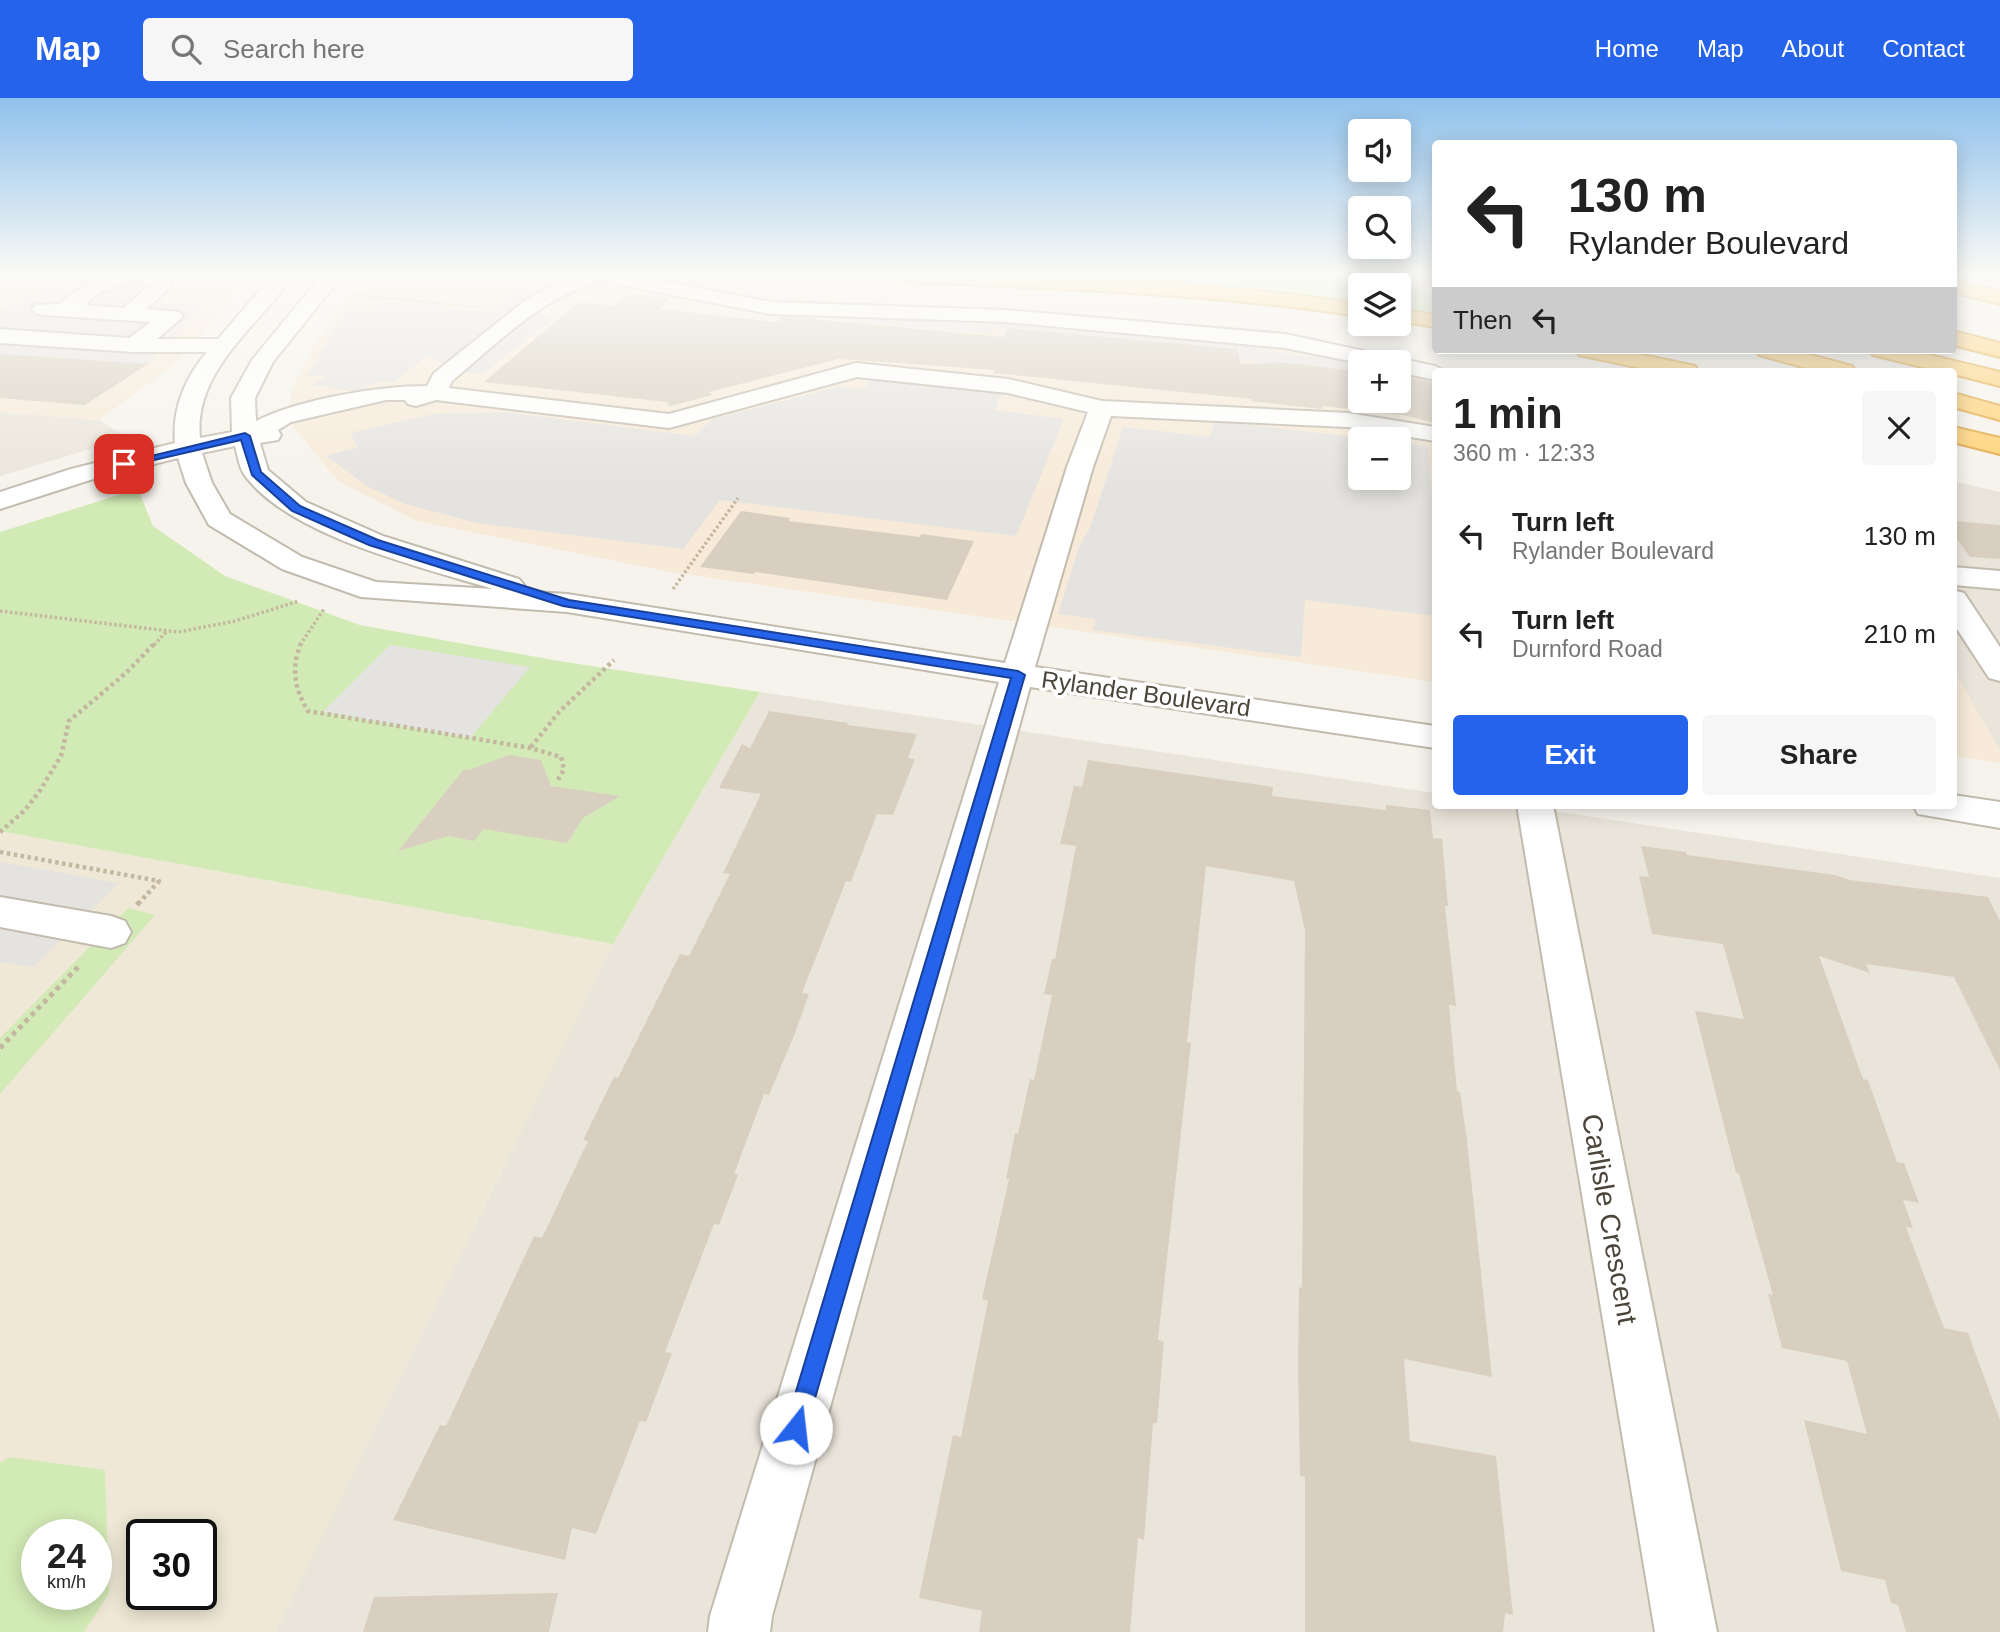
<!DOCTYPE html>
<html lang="en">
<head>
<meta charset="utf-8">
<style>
  :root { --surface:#fff; --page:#f6f6f6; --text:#222; --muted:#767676; --accent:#2563eb }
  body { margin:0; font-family:Arial,sans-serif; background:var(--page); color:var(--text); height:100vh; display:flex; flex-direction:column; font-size:26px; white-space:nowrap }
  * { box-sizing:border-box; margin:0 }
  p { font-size:23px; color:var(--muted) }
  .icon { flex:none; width:38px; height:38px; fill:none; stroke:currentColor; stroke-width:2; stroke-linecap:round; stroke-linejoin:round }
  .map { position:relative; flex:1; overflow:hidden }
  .details { position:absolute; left:1432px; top:270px; width:525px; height:441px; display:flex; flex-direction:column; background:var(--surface); border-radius:7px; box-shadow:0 4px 18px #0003 }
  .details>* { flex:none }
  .banner { position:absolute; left:1432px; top:42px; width:525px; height:214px; border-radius:7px; box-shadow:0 4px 18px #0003; background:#fff; color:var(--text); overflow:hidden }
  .tools { position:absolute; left:1348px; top:21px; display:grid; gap:14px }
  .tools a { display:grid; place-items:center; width:63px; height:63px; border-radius:7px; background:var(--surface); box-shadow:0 4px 18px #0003; font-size:35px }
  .speed { position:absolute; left:21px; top:1421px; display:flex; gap:14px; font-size:35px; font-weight:700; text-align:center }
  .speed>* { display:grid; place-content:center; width:91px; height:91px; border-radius:50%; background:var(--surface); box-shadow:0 4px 18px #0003; line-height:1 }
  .speed small { font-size:18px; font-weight:400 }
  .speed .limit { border:4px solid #111; border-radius:10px; background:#fff; color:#111 }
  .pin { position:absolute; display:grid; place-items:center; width:60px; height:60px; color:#fff; margin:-30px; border-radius:14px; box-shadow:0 4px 10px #0006 }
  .me { position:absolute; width:77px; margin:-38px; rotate:16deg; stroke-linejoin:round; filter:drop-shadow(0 0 5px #0008) }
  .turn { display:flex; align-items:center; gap:24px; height:147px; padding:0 21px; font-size:32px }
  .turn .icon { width:91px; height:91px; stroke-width:2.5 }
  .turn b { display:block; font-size:49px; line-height:60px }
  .then { display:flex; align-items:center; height:66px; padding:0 21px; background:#0003; gap:14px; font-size:26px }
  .round { display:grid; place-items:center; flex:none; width:74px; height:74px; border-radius:7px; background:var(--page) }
  .headline { display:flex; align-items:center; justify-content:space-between; height:119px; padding:0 21px }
  h1 { font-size:42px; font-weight:700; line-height:52px }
  .action { display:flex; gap:14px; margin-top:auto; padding:14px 21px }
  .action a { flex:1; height:80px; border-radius:7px; background:var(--accent); color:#fff; font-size:28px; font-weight:700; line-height:80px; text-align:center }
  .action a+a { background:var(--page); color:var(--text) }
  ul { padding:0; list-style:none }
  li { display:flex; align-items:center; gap:21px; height:98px; padding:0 21px }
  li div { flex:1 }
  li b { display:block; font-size:26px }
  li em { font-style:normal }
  header { display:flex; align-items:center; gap:42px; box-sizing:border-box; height:98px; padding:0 35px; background:var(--accent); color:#fff }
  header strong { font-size:33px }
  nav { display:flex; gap:38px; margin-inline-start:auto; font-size:24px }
  .search { width:490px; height:63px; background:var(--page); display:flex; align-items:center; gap:18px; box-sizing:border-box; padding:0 24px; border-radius:7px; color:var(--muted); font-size:26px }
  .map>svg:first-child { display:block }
  .residential { fill:#eae5da }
  .commercial { fill:#f7ead8; fill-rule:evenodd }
  .education { fill:#efe8d6; fill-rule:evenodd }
  .green { fill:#d2eab5; fill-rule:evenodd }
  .parking { fill:#e5e3e0 }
  .building { fill:#d8cfc1 }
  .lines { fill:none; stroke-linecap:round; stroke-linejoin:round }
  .minor-casing { stroke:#c2bbae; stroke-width:4 }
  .highway-casing { stroke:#e0a43c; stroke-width:4 }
  .path-far3 { stroke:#c4b79f; stroke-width:2.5; stroke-dasharray:2 2; stroke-linecap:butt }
  .path-far2 { stroke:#c4b79f; stroke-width:3.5; stroke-dasharray:2.5 2.5; stroke-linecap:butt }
  .path-far1 { stroke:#c4b79f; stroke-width:4.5; stroke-dasharray:3.5 3.5; stroke-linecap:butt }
  .path { stroke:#c4b79f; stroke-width:5; stroke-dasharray:4.5 4.5; stroke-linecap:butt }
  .minor { fill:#fff; fill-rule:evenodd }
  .highway { fill:#ffcf6e; fill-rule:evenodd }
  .route { fill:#2563eb; stroke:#184099; stroke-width:2 }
  .labels { text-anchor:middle; stroke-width:7; stroke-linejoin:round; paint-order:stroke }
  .street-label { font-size:24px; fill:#4b4439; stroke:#fff }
  .near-street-label { font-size:28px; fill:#4b4439; stroke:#fff }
</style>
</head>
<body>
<header>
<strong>Map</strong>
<div class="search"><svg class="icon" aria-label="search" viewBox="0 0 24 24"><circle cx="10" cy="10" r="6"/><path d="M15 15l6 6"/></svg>Search here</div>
<nav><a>Home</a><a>Map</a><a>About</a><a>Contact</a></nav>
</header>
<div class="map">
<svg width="2000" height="1534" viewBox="0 0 2000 1534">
  <rect width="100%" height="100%" fill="#f6f3ec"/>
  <g class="residential">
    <path d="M 0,314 L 99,322 L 128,340 L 0,378 Z"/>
    <path d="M 1953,383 L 2000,394 L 2000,653 L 1953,571 Z"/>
    <path d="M 760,594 L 1435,695 L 1435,707 L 1513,707 L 2000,780 L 2000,1534 L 275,1534 L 613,846 Z"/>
  </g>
  <g class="commercial">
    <path d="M 62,178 L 250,178 L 177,264 L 99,322 L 0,314 L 0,182 Z"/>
    <path d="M 367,178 L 661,178 L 777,200 L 1028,215 L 1303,241 L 1451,273 L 1435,273 L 1435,584 L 670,474 L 417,423 L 338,383 L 291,326 L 291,294 L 315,245 ZM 1360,264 L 1398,264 L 1398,303 L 1360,303 ZM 1360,341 L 1398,341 L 1398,380 L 1360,380 Z"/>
    <path d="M 1953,571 L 2000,653 L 2000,665 L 1953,658 Z"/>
  </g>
  <path class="education" d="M 0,733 L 613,846 L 275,1534 L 0,1534 ZM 37,1437 L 96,1437 L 96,1496 L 37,1496 ZM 142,1437 L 201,1437 L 201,1496 L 142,1496 Z"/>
  <g class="green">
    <path d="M 1064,178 L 1357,178 L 1398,187 L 1360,187 L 1360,207 L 1158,183 Z"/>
    <path d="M 1398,187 L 1435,196 L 1435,219 L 1398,212 Z"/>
    <path d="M 138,391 L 153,428 L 225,478 L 360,527 L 559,563 L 760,594 L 613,846 L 0,733 L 0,434 Z"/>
    <path d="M 128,810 L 155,817 L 0,996 L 0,940 Z"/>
    <path d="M 10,1359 L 105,1372 L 109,1495 L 84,1534 L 0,1534 L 0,1365 ZM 37,1437 L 96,1437 L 96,1496 L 37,1496 Z"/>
  </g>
  <g class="parking">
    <path d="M 169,180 L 142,206 L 203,204 L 148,266 L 0,257 L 0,212 L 45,191 L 65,192 Z"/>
    <path d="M 530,184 L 573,190 L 540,215 L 556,218 L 483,276 L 459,274 L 428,257 L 393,285 L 376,283 L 360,294 L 312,287 L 326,278 L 307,278 L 347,212 L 369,212 L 381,204 L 488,213 Z"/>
    <path d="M 853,215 L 985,227 L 1000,223 L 1236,242 L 1271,254 L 1366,264 L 1360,264 L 1360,272 L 1242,263 L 1232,250 L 995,230 L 991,236 L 847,223 Z"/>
    <path d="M 873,278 L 1003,294 L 994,312 L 1064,321 L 1016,438 L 720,402 L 683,451 L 477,425 L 405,406 L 367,388 L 326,358 L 358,349 L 350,335 L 433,316 L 504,314 L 695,338 L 712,321 L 838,289 L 864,291 Z"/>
    <path d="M 1215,323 L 1371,341 L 1360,341 L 1360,380 L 1398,380 L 1398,344 L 1428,348 L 1435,438 L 1435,518 L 1305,502 L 1301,559 L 1093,532 L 1096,521 L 1058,516 L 1080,446 L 1090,430 L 1123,329 L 1210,339 Z"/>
    <path d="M 390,547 L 530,569 L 470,640 L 323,614 Z"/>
    <path d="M 0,764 L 119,785 L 33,869 L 0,864 Z"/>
  </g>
  <g class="building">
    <path d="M 627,196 L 669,201 L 660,211 L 776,224 L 780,219 L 803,220 L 1003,239 L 1009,230 L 1237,251 L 1241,266 L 1286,265 L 1360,273 L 1360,303 L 1398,303 L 1398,277 L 1435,285 L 1435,325 L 1403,317 L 1323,308 L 1322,311 L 1251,303 L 1251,301 L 993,275 L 995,272 L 838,261 L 709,294 L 712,297 L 670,308 L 667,304 L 484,284 L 579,204 L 615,208 Z"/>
    <path d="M 0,256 L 148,266 L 85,307 L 0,300 Z"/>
    <path d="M 741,413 L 790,420 L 789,423 L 920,439 L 921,436 L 974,443 L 947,502 L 756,474 L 754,476 L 700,469 Z"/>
    <path d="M 1953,423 L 2000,427 L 2000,461 L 1970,459 L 1953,435 Z"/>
    <path d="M 769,613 L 848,625 L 847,627 L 917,636 L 908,660 L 915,661 L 893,717 L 877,716 L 851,784 L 846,783 L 802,895 L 809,896 L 795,935 L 769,997 L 764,996 L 734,1076 L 738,1077 L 719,1127 L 714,1126 L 665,1254 L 672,1255 L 646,1324 L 640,1323 L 596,1436 L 572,1430 L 565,1462 L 393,1422 L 440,1327 L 446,1328 L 534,1138 L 542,1140 L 588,1043 L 583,1042 L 614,979 L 618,980 L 680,856 L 689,858 L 730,776 L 723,775 L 761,696 L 719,690 L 742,646 L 750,650 Z"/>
    <path d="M 509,657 L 541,662 L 551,688 L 620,698 L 583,720 L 567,745 L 484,731 L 474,743 L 449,738 L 398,753 L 464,671 L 469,672 Z"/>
    <path d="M 1088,662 L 1273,689 L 1272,698 L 1386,712 L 1386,707 L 1430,712 L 1433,740 L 1442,741 L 1448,808 L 1445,808 L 1456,908 L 1449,907 L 1457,993 L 1460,994 L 1467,1042 L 1492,1279 L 1404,1261 L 1410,1343 L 1496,1358 L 1513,1517 L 1505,1515 L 1503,1534 L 1305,1534 L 1305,1379 L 1300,1378 L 1298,1269 L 1299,1189 L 1302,1190 L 1305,833 L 1294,783 L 1206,768 L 1187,944 L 1191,945 L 1158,1242 L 1164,1244 L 1157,1325 L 1153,1325 L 1144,1442 L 1138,1440 L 1130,1534 L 979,1534 L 982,1513 L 919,1500 L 953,1337 L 961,1339 L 988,1203 L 982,1201 L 1009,1081 L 1006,1081 L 1015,1035 L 1018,1036 L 1030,981 L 1034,982 L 1052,897 L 1044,896 L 1052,861 L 1055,861 L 1076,748 L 1060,746 L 1074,688 L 1082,689 Z"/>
    <path d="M 1641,748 L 1686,754 L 1687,757 L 1835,777 L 1850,782 L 1988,799 L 2000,823 L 2000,972 L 1954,879 L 1866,866 L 1870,875 L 1819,858 L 1863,981 L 1868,982 L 1897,1064 L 1904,1065 L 1919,1105 L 1903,1102 L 1913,1130 L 1906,1129 L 1944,1230 L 1968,1235 L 2000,1322 L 2000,1534 L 1906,1534 L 1898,1507 L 1891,1505 L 1885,1482 L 1841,1473 L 1804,1322 L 1867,1336 L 1847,1263 L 1782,1250 L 1768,1196 L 1773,1197 L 1739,1076 L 1736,1075 L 1695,913 L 1744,921 L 1723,846 L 1652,836 L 1639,778 L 1649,779 Z"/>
    <path d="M 558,1495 L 549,1534 L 363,1534 L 374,1499 Z"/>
  </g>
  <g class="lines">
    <defs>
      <g id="minor">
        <path d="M 109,178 L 170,179 L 173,183 L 168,192 L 146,211 L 180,214 L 183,219 L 157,241 L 218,241 L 272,178 L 293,178 C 259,227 193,273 200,340 L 232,334 L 231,300 L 252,262 L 321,178 L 342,178 L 273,264 L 255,300 L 256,323 C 300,301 378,288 427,288 L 434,275 L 527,201 L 573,178 L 636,178 L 771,204 L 1006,212 L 1285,236 L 1435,268 L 1445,273 L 1435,273 L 1435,282 L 1398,274 L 1398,264 L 1360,265 L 1285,250 L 1006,224 L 771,216 L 601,183 C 541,199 498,245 452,283 L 449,290 L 669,316 L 856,265 L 1008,281 L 1102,303 L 1348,315 L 1435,329 L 1435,343 L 1348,329 L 1111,318 L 1093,369 L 1035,569 L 1435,628 L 1435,650 L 1030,589 L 772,1518 L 770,1534 L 708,1534 L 710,1518 L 999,584 L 567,514 L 361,499 L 282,471 L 209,427 L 186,385 L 178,360 L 90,382 L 0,411 L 0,394 L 71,371 L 175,345 C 172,311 185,280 207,254 L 134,254 L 0,245 L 0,231 L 129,240 L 151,224 L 42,217 L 35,215 L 32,211 L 35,207 L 60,206 L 73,195 ZM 131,184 L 152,186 L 123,210 L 86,207 C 94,195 116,188 131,184 ZM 857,279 L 1008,295 L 1088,314 L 1067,369 L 1005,565 L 567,496 L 520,493 L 524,487 L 519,481 L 383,438 L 306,404 L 268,372 L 260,345 L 278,342 L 281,337 L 278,332 L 291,324 L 386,302 L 405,302 L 408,306 L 416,308 L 436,302 L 669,330 ZM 235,348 C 238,358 239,371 246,379 C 292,439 421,469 493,491 L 376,484 L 302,459 L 230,416 L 212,385 L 202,355 Z"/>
        <path d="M 1953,469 L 2000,473 L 2000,491 L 1953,487 Z"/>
        <path d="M 1953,492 L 1964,495 L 2000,549 L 2000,583 L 1989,580 L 1953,525 Z"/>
        <path d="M 1953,697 L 2000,704 L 2000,730 L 1918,716 L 1913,707 L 1953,707 Z"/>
        <path d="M 1517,707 L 1553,707 L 1717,1534 L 1655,1534 Z"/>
        <path d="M 0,799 L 111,818 L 125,823 L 131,834 L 125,845 L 111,850 L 0,829 Z"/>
      </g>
      <g id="highway">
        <path d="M 897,178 C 1052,176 1206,183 1360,206 L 1360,218 C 1210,196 1059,190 907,184 L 900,182 Z"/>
        <path d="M 1953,182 L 2000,194 L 2000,206 L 1953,194 Z"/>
        <path d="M 1398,211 L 1435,217 L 1435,229 L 1398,223 Z"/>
        <path d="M 1953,233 L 2000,245 L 2000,259 L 1953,247 Z"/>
        <path d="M 1576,252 L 1619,252 L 1695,268 L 1698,273 L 1655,273 L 1579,257 Z"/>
        <path d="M 1756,252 L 1792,252 L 1852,268 L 1855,273 L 1818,273 L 1759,257 Z"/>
        <path d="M 1870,252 L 1909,252 L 2000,274 L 2000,288 L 1953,276 L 1953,273 L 1939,273 L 1873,257 Z"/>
        <path d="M 1953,295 L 2000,308 L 2000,322 L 1953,309 Z"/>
        <path d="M 1953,329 L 2000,340 L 2000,356 L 1953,344 Z"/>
      </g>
    </defs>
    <use href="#minor" class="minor-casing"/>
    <use href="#highway" class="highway-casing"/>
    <path class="path-far3" d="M 354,197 L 478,209"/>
    <g class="path-far2">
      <path d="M 673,491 L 738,400"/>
      <path d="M 0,513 L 178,534 L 235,523 L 299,503"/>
      <path d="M 154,547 L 167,533"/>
      <path d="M 300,547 L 324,511"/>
    </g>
    <g class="path-far1">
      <path d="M 301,545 C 291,570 294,590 308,613 L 531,650 L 561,659 L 564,671 L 558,682"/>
      <path d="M 531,649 L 559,614 L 614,562"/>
      <path d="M 0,734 L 25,712 L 39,694 L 61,658 L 69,623 L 127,574 L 155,545"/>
      <path d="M 0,754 L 159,783 L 140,804"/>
    </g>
    <g class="path">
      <path d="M 137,807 L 141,802"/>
      <path d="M 0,950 L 80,867"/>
    </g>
    <use href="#minor" class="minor"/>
    <use href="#highway" class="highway"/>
  </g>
  <linearGradient id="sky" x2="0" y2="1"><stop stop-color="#8fc1ec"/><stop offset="0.45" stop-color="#fbfaf6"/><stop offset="1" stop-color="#fbfaf6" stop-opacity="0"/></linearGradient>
  <rect width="2000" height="393" fill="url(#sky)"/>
  <path class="route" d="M 245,335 L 250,338 L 261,374 L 300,408 L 378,442 L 569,502 L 1018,573 L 1025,577 L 804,1338 L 796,1341 L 788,1338 L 785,1330 L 1011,580 L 563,508 L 369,447 L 292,413 L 252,377 L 241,342 L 124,369 L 119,366 Z"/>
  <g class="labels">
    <g class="street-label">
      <text transform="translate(1146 596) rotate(8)" y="8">Rylander Boulevard</text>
    </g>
    <g class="near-street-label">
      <text transform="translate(1610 1121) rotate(80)" y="10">Carlisle Crescent</text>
    </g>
  </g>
</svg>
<div class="tools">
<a><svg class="icon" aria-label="sound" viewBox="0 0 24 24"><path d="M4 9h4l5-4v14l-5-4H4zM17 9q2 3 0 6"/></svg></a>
<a><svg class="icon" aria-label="search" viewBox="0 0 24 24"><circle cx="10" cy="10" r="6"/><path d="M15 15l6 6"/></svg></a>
<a><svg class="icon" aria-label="layers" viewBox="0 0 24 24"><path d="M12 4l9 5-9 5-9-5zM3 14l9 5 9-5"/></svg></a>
<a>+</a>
<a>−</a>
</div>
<div class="speed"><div>24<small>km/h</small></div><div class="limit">30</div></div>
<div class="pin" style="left:124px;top:366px;background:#d93025"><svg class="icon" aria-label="arrive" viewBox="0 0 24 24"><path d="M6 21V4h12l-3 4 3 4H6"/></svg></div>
<svg class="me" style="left:796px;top:1330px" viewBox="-20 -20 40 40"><circle r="19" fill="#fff"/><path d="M0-13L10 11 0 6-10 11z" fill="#2563eb"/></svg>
<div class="banner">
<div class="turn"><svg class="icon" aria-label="left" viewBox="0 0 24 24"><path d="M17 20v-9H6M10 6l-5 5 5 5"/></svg><div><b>130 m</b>Rylander Boulevard</div></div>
<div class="then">Then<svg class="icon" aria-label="left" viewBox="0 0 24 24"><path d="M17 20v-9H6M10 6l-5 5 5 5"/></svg></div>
</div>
<section class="details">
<div class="headline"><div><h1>1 min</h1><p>360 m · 12:33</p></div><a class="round"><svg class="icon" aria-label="close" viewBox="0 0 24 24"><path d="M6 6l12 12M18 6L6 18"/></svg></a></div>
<ul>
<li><svg class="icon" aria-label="left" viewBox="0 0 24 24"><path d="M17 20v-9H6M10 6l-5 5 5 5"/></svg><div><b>Turn left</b><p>Rylander Boulevard</p></div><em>130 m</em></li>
<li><svg class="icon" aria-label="left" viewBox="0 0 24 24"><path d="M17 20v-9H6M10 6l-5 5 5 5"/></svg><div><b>Turn left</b><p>Durnford Road</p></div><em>210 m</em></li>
</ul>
<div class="action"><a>Exit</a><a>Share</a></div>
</section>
</div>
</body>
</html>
